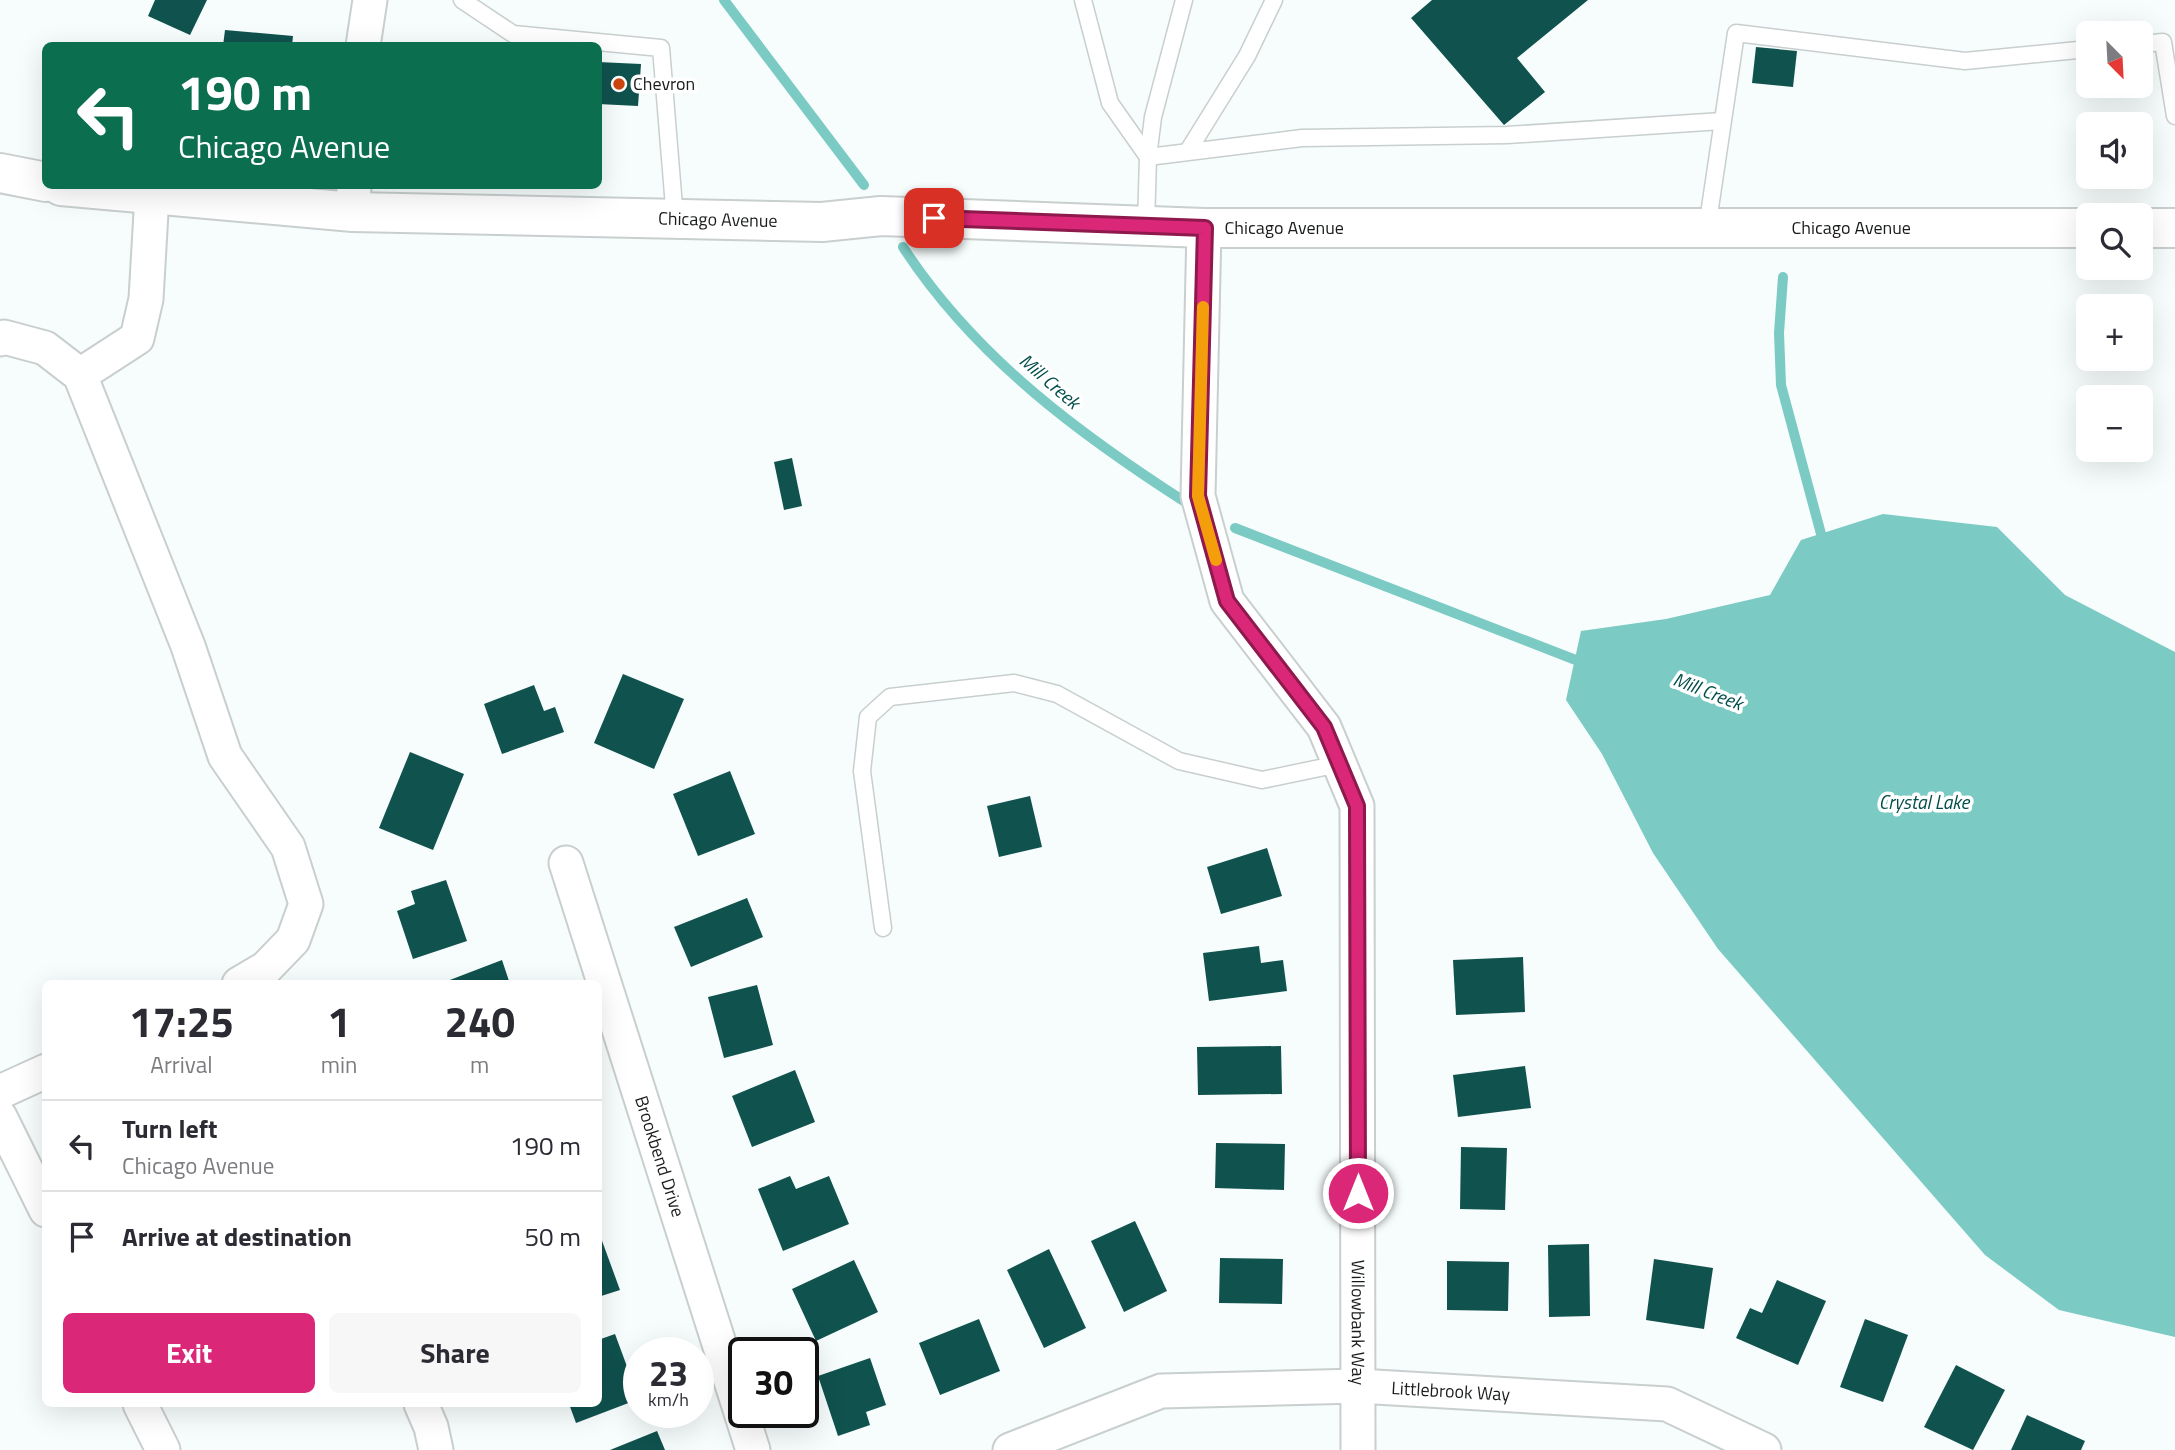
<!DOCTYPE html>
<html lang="en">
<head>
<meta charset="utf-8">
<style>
  :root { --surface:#fff; --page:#f7f7f7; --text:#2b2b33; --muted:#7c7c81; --line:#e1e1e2; --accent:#db2777 }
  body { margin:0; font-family:"Titillium Web",sans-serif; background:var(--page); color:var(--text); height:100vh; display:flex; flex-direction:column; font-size:26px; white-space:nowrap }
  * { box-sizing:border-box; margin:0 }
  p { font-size:23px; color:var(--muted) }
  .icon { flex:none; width:38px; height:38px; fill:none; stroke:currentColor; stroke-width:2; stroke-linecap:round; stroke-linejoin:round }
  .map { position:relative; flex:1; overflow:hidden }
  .details { position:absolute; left:42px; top:980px; width:560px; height:427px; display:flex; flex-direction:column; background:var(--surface); border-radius:10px; box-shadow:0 7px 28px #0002 }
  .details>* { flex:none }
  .hud { position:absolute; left:42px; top:42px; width:560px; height:147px; border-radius:10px; box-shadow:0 7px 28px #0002; background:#0b6e4f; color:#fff; overflow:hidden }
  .needle { width:46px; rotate:156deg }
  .controls { position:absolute; left:2076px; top:21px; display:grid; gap:14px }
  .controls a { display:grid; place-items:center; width:77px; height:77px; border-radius:10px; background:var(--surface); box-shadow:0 7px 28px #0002; font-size:35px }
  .speed { position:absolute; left:623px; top:1337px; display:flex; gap:14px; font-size:35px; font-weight:700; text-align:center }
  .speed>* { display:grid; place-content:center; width:91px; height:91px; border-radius:50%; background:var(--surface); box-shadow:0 7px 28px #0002; line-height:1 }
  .speed small { font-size:18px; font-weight:400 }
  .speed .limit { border:4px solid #111; border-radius:10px; background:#fff; color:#111 }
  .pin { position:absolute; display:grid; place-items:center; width:60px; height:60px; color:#fff; margin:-30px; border-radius:14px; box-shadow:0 4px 10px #0006 }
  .me { position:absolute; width:77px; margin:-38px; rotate:0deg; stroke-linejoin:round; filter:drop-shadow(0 0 5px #0008) }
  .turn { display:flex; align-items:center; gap:24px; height:147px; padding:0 21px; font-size:32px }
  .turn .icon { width:91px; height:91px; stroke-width:2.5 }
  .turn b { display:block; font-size:49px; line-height:60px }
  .eta { display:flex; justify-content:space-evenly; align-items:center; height:119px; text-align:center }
  .eta b { font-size:42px; font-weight:700; line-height:49px }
  .action { display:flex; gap:14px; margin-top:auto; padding:14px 21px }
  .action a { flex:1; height:80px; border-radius:10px; background:var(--accent); color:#fff; font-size:28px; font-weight:700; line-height:80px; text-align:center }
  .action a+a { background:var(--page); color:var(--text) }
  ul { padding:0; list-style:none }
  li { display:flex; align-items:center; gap:21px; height:91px; padding:0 21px; border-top:2px solid var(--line) }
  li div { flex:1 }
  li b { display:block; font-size:26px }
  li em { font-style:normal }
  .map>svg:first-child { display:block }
  .water { fill:#7bcac3 }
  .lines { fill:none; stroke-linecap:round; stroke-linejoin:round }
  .stream { stroke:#7bcac3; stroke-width:10 }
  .building { fill:#10524e }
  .service-casing { stroke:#c8cfce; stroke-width:19 }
  .minor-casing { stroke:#c8cfce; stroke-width:37 }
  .tertiary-casing { stroke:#c8cfce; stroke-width:42 }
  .service { stroke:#fff; stroke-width:16 }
  .minor { stroke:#fff; stroke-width:33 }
  .tertiary { stroke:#fff; stroke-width:38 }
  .route-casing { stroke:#8e194d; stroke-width:18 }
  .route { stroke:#db2777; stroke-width:12 }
  .slow { stroke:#f59e0b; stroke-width:12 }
  .poi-dot { fill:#cd460f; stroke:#fff; stroke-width:2.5 }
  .labels { text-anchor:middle; stroke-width:7; stroke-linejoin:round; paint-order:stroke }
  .poi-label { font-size:18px; fill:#1a1c1c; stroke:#fff; text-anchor:start }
  .street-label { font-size:18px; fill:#1a1c1c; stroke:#fff }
  .water-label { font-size:19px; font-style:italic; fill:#024e4a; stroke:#fff }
</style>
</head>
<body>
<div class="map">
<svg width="2175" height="1450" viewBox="0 0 2175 1450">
  <rect width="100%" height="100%" fill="#f6fdfc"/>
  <path class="water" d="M 1883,514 L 1997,527 L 2065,595 L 2175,652 L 2175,1337 L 2059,1310 L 1985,1255 L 1718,949 L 1653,853 L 1602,754 L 1566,700 L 1581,631 L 1666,619 L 1770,595 L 1801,540 Z"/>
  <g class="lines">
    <g class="stream">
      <path d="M 724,0 L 864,185"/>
      <path d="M 903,247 C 975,358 1083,437 1193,507"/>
      <path d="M 1783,277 L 1779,333 L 1781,385 L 1824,545"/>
      <path d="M 1235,528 L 1586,664"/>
    </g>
  </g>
  <g class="building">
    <path d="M 155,0 L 207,0 L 190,35 L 148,16 Z"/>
    <path d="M 1432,0 L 1588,0 L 1517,58 L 1545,92 L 1504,125 L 1411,18 Z"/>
    <path d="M 225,30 L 293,36 L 292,46 L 223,46 Z"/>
    <path d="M 1756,47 L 1797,51 L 1793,87 L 1752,83 Z"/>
    <path d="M 598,62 L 641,64 L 638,106 L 598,104 Z"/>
    <path d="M 792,458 L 802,506 L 784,510 L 774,462 Z"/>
    <path d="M 623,674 L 684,699 L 654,769 L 594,743 Z"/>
    <path d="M 534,685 L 544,711 L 555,707 L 564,732 L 502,754 L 484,704 Z"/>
    <path d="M 410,752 L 464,774 L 433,850 L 379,828 Z"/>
    <path d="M 730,771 L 755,834 L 698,856 L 673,794 Z"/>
    <path d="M 1030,796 L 1042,847 L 999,857 L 987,806 Z"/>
    <path d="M 1267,848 L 1282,896 L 1221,914 L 1207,867 Z"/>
    <path d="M 446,880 L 467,941 L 413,959 L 397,911 L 415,904 L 411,891 Z"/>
    <path d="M 747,898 L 763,937 L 691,967 L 674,927 Z"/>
    <path d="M 1259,946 L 1261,963 L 1283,960 L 1287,991 L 1209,1001 L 1203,953 Z"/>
    <path d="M 1523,957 L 1525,1012 L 1456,1015 L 1453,960 Z"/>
    <path d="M 502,960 L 510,984 L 442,984 L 442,983 Z"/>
    <path d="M 757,985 L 773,1045 L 724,1058 L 708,997 Z"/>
    <path d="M 1281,1046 L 1282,1094 L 1198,1095 L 1197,1047 Z"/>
    <path d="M 1525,1066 L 1531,1108 L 1458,1117 L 1453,1075 Z"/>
    <path d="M 795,1070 L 815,1122 L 752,1147 L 732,1096 Z"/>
    <path d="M 1216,1143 L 1285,1144 L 1284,1190 L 1215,1188 Z"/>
    <path d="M 1461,1147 L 1507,1148 L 1505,1210 L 1460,1209 Z"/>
    <path d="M 790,1176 L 796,1189 L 829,1176 L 849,1224 L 783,1251 L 758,1189 Z"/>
    <path d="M 1135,1221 L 1167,1291 L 1124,1312 L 1091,1241 Z"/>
    <path d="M 601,1238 L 620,1290 L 598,1297 L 598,1239 Z"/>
    <path d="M 1589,1244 L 1590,1316 L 1549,1317 L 1548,1245 Z"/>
    <path d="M 1049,1249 L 1086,1328 L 1044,1348 L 1007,1270 Z"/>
    <path d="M 1220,1258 L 1283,1259 L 1282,1304 L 1219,1303 Z"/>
    <path d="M 1654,1259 L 1713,1268 L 1704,1329 L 1646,1320 Z"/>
    <path d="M 854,1260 L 878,1312 L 816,1341 L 792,1289 Z"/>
    <path d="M 1447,1261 L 1509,1262 L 1508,1311 L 1447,1310 Z"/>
    <path d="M 1777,1280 L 1826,1301 L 1798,1365 L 1736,1338 L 1750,1308 L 1762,1313 Z"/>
    <path d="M 979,1319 L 1000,1371 L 940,1395 L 919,1343 Z"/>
    <path d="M 1865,1319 L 1908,1335 L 1883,1402 L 1840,1387 Z"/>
    <path d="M 615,1334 L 639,1399 L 576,1423 L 569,1404 L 598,1404 L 598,1340 Z"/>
    <path d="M 870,1358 L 886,1405 L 866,1412 L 870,1425 L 838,1436 L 818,1376 Z"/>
    <path d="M 1956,1365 L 2005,1390 L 1973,1450 L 1924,1427 Z"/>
    <path d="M 2027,1415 L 2085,1441 L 2081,1450 L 2011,1450 Z"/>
    <path d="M 657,1431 L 665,1450 L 610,1450 Z"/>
  </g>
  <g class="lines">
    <defs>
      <g id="service">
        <path d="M 462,0 L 513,34 L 661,48 L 675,219"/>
        <path d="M 1083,0 L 1110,103 L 1148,157"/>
        <path d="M 2140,44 L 2163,42 L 2175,116"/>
        <path d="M 1188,151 L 1247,56 L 1274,0"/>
        <path d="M 1148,157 L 1153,117 L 1184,0"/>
        <path d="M 1146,226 L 1148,157 L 1302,138 L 1507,135 L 1722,121"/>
        <path d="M 1707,228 L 1736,33 L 1965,61 L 2088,49"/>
        <path d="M 883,928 L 862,771 L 868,717 L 890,697 L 1014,683 L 1057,694 L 1179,761 L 1262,780 L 1339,764"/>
      </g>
      <g id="minor">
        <path d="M 363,46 L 370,0"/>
        <path d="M 353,212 L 354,186"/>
        <path id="s1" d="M 1204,228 L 1198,496 L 1227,601 L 1324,727 L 1357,806 L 1358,1450"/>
        <path d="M 0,339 L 4,337 L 45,348 L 80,375 L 188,646 L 225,756 L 288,847 L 306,904 L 293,940 L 266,968 L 239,984"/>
        <path d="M 80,375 L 137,338 L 146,299 L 152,195"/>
        <path id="s2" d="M 566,863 L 753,1450"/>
        <path d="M 0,1092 L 46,1071"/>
        <path d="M 0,1117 L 46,1210"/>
        <path d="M 140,1404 L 163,1450"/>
        <path d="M 421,1404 L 431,1427 L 436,1450"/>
        <path id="s3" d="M 1010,1450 L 1161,1391 L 1358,1386 L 1667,1404 L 1764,1450"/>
      </g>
      <g id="tertiary">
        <path d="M 0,173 L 46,182"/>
        <path id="s4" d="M 61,186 L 353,212 L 822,222 L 881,216 L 1204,228 L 2088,228"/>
        <path d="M 2140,228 L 2175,228"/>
      </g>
    </defs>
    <use href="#service" class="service-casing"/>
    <use href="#minor" class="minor-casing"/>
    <use href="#tertiary" class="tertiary-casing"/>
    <use href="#service" class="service"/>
    <use href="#minor" class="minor"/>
    <use href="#tertiary" class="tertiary"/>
  </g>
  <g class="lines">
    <defs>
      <path id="route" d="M 934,218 L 1205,228 L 1198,496 L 1227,601 L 1324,727 L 1357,806 L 1358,1193"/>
    </defs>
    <use href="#route" class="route-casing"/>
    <use href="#route" class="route"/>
    <path class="slow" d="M 1203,307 L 1198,496 L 1216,560"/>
  </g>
  <circle class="poi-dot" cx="619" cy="84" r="7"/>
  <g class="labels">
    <g class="poi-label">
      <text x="633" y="90">Chevron</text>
    </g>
    <g class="street-label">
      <text dy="6" stroke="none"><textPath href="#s4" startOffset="658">Chicago Avenue</textPath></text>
      <text dy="6" stroke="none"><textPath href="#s4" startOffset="1225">Chicago Avenue</textPath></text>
      <text dy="6" stroke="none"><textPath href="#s4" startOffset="1792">Chicago Avenue</textPath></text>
      <text dy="6" stroke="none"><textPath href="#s2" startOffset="308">Brookbend Drive</textPath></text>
      <text dy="6" stroke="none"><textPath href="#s1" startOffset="1138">Willowbank Way</textPath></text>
      <text dy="6" stroke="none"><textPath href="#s3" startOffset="452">Littlebrook Way</textPath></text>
    </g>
    <g class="water-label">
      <text transform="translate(1050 381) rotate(41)" y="7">Mill Creek</text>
      <text transform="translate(1708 691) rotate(21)" y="7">Mill Creek</text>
      <text x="1924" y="809">Crystal Lake</text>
    </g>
  </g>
</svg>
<div class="controls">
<a><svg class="needle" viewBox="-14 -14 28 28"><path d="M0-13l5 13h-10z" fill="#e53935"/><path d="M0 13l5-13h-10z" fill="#7c7c81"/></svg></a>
<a><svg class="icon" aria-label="sound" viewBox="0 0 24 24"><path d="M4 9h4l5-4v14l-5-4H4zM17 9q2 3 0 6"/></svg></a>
<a><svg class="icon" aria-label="search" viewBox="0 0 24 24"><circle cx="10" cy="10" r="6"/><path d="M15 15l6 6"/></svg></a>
<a>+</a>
<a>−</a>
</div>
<div class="speed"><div>23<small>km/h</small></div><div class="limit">30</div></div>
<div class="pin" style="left:934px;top:218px;background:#d93025"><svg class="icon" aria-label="arrive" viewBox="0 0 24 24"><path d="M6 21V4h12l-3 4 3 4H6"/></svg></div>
<svg class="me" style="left:1358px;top:1193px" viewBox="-20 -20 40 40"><circle r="17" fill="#db2777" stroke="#fff" stroke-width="3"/><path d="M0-11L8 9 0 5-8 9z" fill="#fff"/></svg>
<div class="hud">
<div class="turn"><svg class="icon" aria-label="left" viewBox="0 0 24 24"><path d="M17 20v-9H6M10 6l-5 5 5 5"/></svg><div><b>190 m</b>Chicago Avenue</div></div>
</div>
<section class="details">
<div class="eta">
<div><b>17:25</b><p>Arrival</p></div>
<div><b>1</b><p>min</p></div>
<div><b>240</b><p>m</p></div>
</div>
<ul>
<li><svg class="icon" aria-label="left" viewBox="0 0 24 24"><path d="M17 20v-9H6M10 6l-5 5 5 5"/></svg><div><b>Turn left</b><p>Chicago Avenue</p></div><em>190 m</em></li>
<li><svg class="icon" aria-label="arrive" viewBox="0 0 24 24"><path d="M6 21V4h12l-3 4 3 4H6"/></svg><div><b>Arrive at destination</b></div><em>50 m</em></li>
</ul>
<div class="action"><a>Exit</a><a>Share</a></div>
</section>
</div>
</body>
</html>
